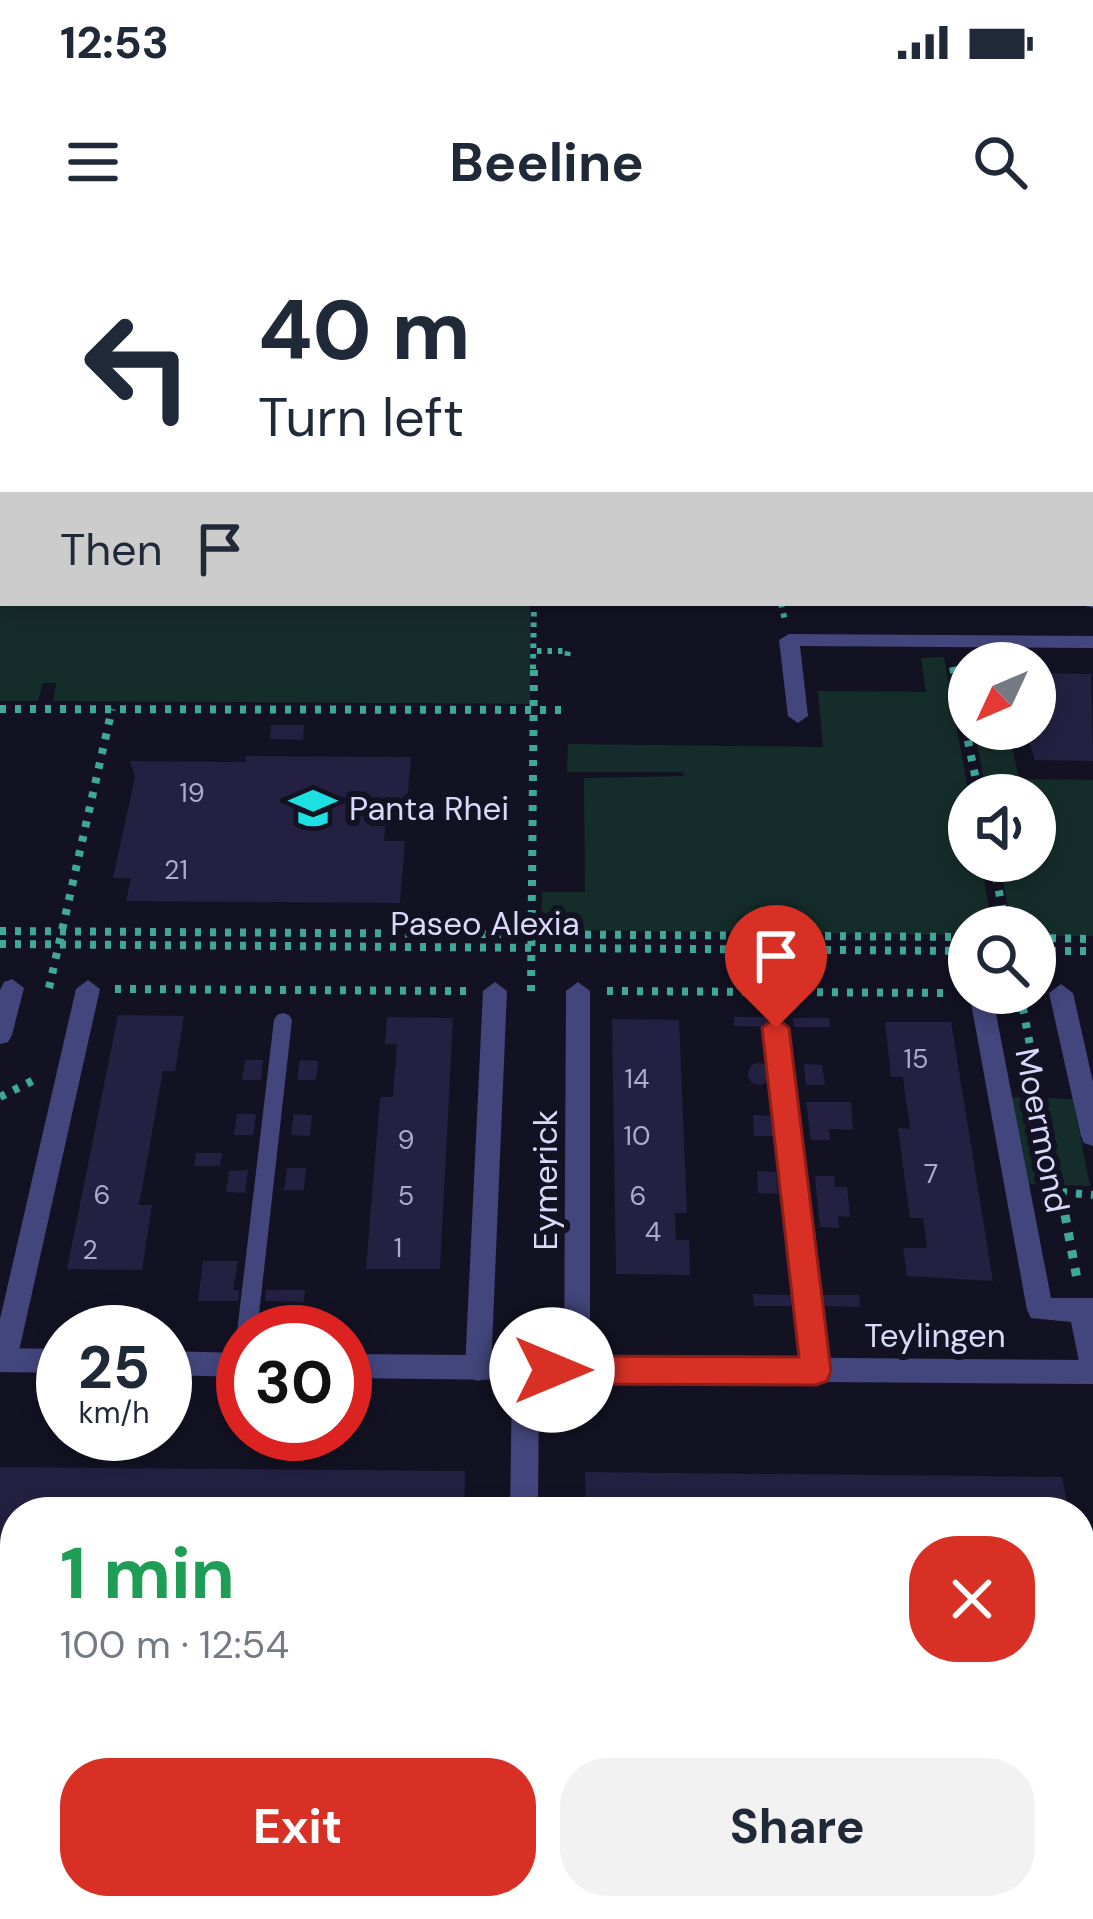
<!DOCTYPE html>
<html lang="en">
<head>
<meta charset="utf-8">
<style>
  :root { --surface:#fff; --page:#f2f2f3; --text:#1f2937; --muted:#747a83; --accent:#d93025 }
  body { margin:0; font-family:"DM Sans",sans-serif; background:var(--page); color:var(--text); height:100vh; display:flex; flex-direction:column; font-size:45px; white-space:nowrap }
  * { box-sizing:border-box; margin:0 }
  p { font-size:39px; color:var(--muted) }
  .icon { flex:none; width:66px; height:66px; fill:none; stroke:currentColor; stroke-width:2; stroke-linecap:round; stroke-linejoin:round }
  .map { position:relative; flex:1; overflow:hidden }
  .details { position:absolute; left:0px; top:1257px; width:1095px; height:423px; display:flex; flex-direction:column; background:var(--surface); border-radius:48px 48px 0 0; box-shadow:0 6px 18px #0003 }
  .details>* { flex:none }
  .top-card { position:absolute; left:0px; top:0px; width:1095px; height:366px; box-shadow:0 6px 18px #0003; background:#fff; color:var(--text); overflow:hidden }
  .needle { width:78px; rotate:226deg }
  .fabs { position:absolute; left:948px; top:402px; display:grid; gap:24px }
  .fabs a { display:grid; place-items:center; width:108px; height:108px; border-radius:50%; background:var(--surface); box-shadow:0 6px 18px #0003; font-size:60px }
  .speed { position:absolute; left:36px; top:1065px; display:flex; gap:24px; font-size:60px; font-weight:700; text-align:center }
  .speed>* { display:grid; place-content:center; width:156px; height:156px; border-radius:50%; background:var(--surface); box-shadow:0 6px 18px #0003; line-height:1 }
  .speed small { font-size:30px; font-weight:400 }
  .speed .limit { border:18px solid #d22; background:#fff; color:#111 }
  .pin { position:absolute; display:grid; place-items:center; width:102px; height:102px; color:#fff; margin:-123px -51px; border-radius:50% 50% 50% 0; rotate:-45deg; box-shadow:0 0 12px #0007 }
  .pin .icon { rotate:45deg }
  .me { position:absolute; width:132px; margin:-66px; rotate:90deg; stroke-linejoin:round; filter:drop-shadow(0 0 9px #0008) }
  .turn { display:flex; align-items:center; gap:42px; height:252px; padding:0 60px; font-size:54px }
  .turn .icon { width:156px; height:156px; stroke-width:2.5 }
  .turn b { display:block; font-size:84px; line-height:102px }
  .then { display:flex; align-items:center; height:114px; padding:0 60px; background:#0003; gap:24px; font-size:45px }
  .round { display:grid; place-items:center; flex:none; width:126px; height:126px; border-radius:48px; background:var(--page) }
  .head { display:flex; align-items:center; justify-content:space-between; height:204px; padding:0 60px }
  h1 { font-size:72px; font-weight:700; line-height:90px; color:#1e9e55 }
  .button { display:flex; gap:24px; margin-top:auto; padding:24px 60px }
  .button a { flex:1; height:138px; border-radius:48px; background:var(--accent); color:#fff; font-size:48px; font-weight:700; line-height:138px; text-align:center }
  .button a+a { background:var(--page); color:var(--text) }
  .status { display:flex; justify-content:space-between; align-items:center; height:84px; padding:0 60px; background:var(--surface); direction:ltr }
  .status svg { height:33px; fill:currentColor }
  header { display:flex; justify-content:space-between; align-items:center; height:156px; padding:0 60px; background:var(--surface); font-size:54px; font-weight:700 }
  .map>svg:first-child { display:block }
  .green { fill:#152d2a }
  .building { fill:#242042 }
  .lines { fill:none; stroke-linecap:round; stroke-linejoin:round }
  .path-far2 { stroke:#3fa899; stroke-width:6; stroke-dasharray:4.5 6; stroke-linecap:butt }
  .path-far1 { stroke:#3fa899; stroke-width:8; stroke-dasharray:6 9; stroke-linecap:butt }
  .path { stroke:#3fa899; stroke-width:9; stroke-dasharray:8 10; stroke-linecap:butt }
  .service { fill:#43467c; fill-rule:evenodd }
  .pedestrian { fill:#43467c; fill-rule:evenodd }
  .minor { fill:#43467c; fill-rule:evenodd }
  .route { fill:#d93025; stroke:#8d1f18; stroke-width:3 }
  .labels { text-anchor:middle; stroke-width:12; stroke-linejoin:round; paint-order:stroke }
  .number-label { font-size:27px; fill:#acabcc }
  .poi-label { font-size:33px; fill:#dad9fa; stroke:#131223; text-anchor:start }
  .street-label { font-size:33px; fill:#dad9fa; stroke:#131223 }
</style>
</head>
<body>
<div class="status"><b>12:53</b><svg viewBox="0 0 49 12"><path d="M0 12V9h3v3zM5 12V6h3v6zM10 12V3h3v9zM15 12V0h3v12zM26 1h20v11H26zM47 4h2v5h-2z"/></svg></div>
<header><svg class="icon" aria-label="menu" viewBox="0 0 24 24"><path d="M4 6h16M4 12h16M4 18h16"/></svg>Beeline<svg class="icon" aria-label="search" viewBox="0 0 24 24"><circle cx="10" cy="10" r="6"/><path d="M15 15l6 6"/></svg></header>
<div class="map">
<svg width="1093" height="1679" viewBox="0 0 1093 1679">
  <rect width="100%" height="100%" fill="#131223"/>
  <g class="green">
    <path d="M 0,358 L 3,363 L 530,364 L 530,464 L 53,461 L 56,443 L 43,443 L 38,461 L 0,461 Z"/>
    <path d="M 944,417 L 969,555 L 969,621 L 981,621 L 992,687 L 969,687 L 969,695 L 541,690 L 542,652 L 585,652 L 584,538 L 684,536 L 683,532 L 567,532 L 568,504 L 823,507 L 818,451 L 926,452 L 921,418 Z"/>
    <path d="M 974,489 L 1008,489 L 1019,539 L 1093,540 L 1093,696 L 1035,696 L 1035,687 L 1012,687 L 999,621 L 1035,621 L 1035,555 L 987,555 Z"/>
    <path d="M 1011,857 L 1073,859 L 1090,946 L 1026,944 Z"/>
  </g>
  <g class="building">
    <path d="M 1035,433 L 1091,434 L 1093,521 L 1035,520 L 1025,489 L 1035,489 Z"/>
    <path d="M 271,485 L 304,485 L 303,500 L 270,499 Z"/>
    <path d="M 246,516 L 411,517 L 406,575 L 386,574 L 384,601 L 405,601 L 400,663 L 126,661 L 131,638 L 113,638 L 135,537 L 130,521 L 245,522 Z"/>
    <path d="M 118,775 L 184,776 L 175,831 L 163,831 L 139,965 L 152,965 L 142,1030 L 67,1029 Z"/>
    <path d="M 387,777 L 453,778 L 440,1029 L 366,1029 L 380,857 L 393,857 L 397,804 L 385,804 Z"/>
    <path d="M 734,777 L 769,777 L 770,787 L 734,786 Z"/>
    <path d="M 793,778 L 829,778 L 830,787 L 794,787 Z"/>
    <path d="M 612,779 L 679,780 L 687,973 L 675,973 L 676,1000 L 689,1000 L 690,1035 L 616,1034 Z"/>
    <path d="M 885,782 L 951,782 L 993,1041 L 907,1036 L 903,1008 L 927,1008 L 923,978 L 910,978 L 898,888 L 910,889 L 903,837 L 891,837 Z"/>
    <path d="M 245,820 L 263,820 L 261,840 L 242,840 Z"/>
    <path d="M 300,820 L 318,821 L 316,840 L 297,840 Z"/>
    <circle cx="759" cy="834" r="11"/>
    <path d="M 804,824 L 822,825 L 825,845 L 806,845 Z"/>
    <path d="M 806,862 L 851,862 L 853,890 L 829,889 L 830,900 L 811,900 Z"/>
    <path d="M 237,874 L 256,874 L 253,895 L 234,895 Z"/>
    <path d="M 294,874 L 312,875 L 310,896 L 291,895 Z"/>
    <path d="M 753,875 L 772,876 L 773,896 L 754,896 Z"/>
    <path d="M 196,913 L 222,913 L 220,926 L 194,926 Z"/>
    <path d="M 287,928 L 306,928 L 304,950 L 284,950 Z"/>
    <path d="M 248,930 L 245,953 L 226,952 L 229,931 Z"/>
    <path d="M 757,931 L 776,932 L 778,954 L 758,953 Z"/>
    <path d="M 815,936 L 834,936 L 835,947 L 847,947 L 850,977 L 838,976 L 839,988 L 820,987 Z"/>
    <path d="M 203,1021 L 238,1021 L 233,1050 L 239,1050 L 238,1061 L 198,1061 Z"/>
    <path d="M 266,1050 L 305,1050 L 304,1062 L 265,1061 Z"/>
    <path d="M 753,1054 L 793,1055 L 794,1066 L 754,1066 Z"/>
    <path d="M 819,1055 L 859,1055 L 860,1067 L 821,1066 Z"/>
    <path d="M 0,1227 L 465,1231 L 464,1272 L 15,1272 L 15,1305 L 0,1305 Z"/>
    <path d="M 585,1232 L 1062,1237 L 1069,1272 L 586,1272 Z"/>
    <path d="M 11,1396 L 15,1396 L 15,1665 L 49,1665 L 48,1672 L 31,1672 L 30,1679 L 0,1679 L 0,1422 L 6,1422 Z"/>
    <path d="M 1080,1450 L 1093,1512 L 1093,1546 L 1080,1545 Z"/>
    <path d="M 317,1665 L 429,1665 L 428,1679 L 315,1679 Z"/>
    <path d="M 665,1665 L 719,1665 L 719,1679 L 613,1679 L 613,1673 L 665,1673 Z"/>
    <path d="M 990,1665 L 1080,1665 L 1082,1679 L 992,1679 Z"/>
  </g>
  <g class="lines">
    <g class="path-far2">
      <path d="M 309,3 L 313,0"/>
      <path d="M 467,3 L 473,0"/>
      <path d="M 781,363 L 785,381"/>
      <path d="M 537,411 L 568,411 L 567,418"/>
      <path d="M 533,429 L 534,363"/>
    </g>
    <g class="path-far1">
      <path d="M 953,427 L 979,555"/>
      <path d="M 0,469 L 567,470"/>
      <path d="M 993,621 L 1006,687"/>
      <path d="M 0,691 L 969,697"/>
      <path d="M 1035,698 L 1093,699"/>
      <path d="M 0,704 L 969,711"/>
      <path d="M 1035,711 L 1093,711"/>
      <path d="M 49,748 L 112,469"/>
      <path d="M 115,749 L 466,751"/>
      <path d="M 531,751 L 534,426"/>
      <path d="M 607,751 L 952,753"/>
      <path d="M 1020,753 L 1039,852"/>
      <path d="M 0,857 L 36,839"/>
      <path d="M 1045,952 L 1061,952 L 1066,978"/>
      <path d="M 1061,952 L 1093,955"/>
    </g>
    <path class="path" d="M 1065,975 L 1077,1039"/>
    <g class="service">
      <path d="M 283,773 L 289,775 L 292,780 L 257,1092 L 243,1092 L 243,1099 L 237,1092 L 274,780 L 277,775 Z"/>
      <path d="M 776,781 L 782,783 L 785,788 L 826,1131 L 823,1137 L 816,1140 L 809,1137 L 806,1131 L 767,788 L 770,783 Z"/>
      <path d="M 171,1665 L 195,1665 L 193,1679 L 169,1679 Z"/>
      <path d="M 847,1665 L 871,1665 L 873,1679 L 849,1679 Z"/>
    </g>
    <g class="pedestrian">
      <path d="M 12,739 L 24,748 L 12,795 L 8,802 L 0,804 L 0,750 L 4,742 Z"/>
      <path d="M 88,740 L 100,749 L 17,1120 L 13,1129 L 4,1132 L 0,1131 L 0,1079 L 76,749 Z"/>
      <path d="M 495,742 L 507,751 L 491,1129 L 488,1138 L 478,1141 L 468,1138 L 465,1129 L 483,751 Z"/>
      <path d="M 578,742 L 590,751 L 590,1130 L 587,1139 L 577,1142 L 567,1139 L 564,1130 L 566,751 Z"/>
      <path d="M 1061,744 L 1073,753 L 1093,842 L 1093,906 L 1084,903 L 1081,896 L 1049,753 Z"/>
      <path d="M 969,752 L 992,753 L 1051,1058 L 1093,1058 L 1093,1144 L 1083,1141 L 1071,1082 L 1031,1078 L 1027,1070 Z"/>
    </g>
    <g class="minor">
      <path d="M 85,0 L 102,0 L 83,3 Z"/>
      <path d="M 147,0 L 165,0 L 145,3 Z"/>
      <path d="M 742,0 L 799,0 L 801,3 L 744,3 Z"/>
      <path d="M 993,0 L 1093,0 L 1093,6 L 991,3 Z"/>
      <rect x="0" y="154" width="3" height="10"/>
      <rect x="1092" y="166" width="1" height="10"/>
      <rect x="1092" y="195" width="1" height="10"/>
      <path d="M 1092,356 L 1093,368 L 1085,366 L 1083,363 L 1092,363 Z"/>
      <path d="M 789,394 L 1093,396 L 1093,408 L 800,406 L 808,476 L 798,483 L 788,476 L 779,400 Z"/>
      <path d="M 0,1108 L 63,1109 L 63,1133 L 0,1132 Z"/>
      <path d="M 165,1111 L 243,1113 L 243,1137 L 165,1135 Z"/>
      <path d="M 345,1114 L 1093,1120 L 1093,1144 L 539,1140 L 538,1272 L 510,1272 L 512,1140 L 345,1138 Z"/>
      <rect x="502" y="1665" width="32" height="14"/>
    </g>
  </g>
  <path class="route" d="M 776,777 L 789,788 L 831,1131 L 827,1141 L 816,1145 L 552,1144 L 541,1140 L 536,1130 L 541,1120 L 552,1116 L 799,1117 L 762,788 Z"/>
  <defs>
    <symbol id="school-bare" viewBox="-9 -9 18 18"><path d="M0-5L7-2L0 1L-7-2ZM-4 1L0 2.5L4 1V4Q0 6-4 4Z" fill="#1de0e2" stroke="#131223" stroke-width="2.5" paint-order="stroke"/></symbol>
  </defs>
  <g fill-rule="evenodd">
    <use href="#school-bare" x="280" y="535" width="66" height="66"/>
  </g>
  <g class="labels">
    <g class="number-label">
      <text x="192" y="562">19</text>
      <text x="176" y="639">21</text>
      <text x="916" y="828">15</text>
      <text x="637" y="848">14</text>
      <text x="637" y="905">10</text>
      <text x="406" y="909">9</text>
      <text x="931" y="943">7</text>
      <text x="102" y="964">6</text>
      <text x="406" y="965">5</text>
      <text x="638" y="965">6</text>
      <text x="653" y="1001">4</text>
      <text x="398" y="1017">1</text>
      <text x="90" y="1019">2</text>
    </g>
    <g class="poi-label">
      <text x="349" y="580">Panta Rhei</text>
    </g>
    <g class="street-label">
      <text x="485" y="695">Paseo Alexia</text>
      <text transform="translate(1043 890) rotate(79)" y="12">Moermond</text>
      <text transform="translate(545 940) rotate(-90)" y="12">Eymerick</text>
      <text x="935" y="1107">Teylingen</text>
    </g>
  </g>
</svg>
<div class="fabs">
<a><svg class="needle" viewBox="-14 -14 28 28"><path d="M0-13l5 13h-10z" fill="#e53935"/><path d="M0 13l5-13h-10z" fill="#747a83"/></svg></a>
<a><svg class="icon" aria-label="sound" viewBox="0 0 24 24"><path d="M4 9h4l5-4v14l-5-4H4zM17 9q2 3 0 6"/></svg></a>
<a><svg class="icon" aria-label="search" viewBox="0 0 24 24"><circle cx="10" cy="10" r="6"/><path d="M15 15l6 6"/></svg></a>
</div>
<div class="speed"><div>25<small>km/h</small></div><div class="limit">30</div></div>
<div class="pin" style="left:776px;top:788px;background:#d93025"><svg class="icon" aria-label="arrive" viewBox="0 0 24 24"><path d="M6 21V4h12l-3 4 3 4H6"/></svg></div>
<svg class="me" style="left:552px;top:1130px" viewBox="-20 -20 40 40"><circle r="19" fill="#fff"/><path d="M0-13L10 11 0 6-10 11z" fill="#d93025"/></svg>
<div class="top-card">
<div class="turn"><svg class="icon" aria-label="left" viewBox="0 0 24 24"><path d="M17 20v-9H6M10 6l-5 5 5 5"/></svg><div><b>40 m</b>Turn left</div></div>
<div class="then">Then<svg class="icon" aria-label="arrive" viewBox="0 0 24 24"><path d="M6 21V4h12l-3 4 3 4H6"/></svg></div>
</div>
<section class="details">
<div class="head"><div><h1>1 min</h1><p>100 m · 12:54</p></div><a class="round" style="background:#d93025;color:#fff"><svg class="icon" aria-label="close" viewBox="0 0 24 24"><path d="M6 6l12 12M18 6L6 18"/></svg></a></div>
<div class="button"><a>Exit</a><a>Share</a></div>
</section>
</div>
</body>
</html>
